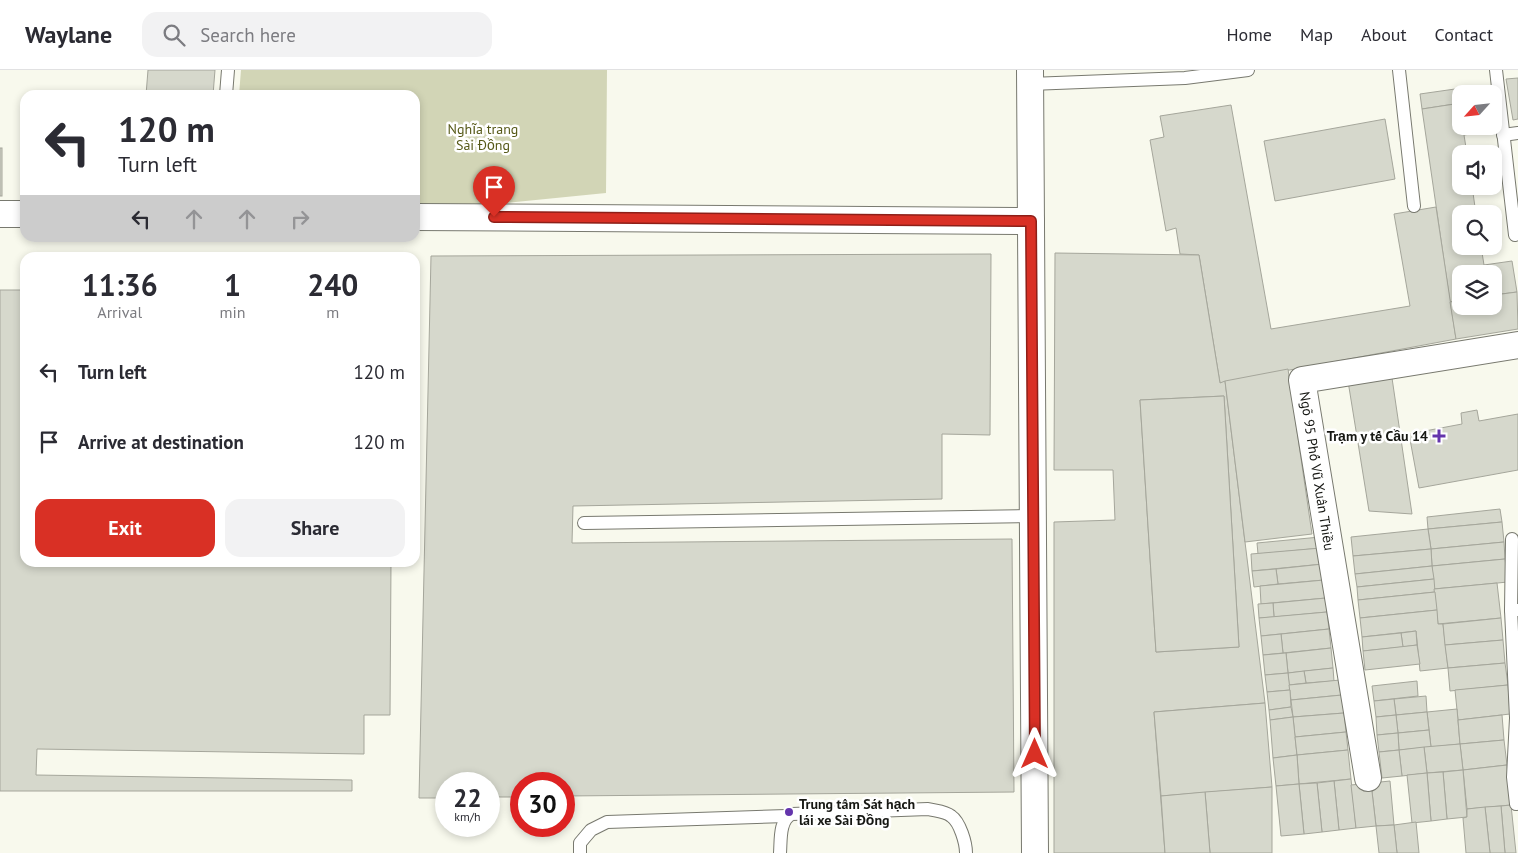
<!DOCTYPE html>
<html lang="en">
<head>
<meta charset="utf-8">
<style>
  :root { --surface:#fff; --page:#f2f2f3; --text:#2b2b33; --muted:#7c7c81; --line:#e1e1e2; --accent:#d93025 }
  body { margin:0; font-family:"PT Sans",sans-serif; background:var(--page); color:var(--text); height:100vh; display:flex; flex-direction:column; font-size:19px; white-space:nowrap }
  * { box-sizing:border-box; margin:0 }
  p { font-size:16px; color:var(--muted) }
  .icon { flex:none; width:28px; height:28px; fill:none; stroke:currentColor; stroke-width:2; stroke-linecap:round; stroke-linejoin:round }
  .map { position:relative; flex:1; overflow:hidden }
  .drawer { position:absolute; left:20px; top:182px; width:400px; height:315px; display:flex; flex-direction:column; background:var(--surface); border-radius:15px; box-shadow:0 2px 8px #0003 }
  .drawer>* { flex:none }
  .top-card { position:absolute; left:20px; top:20px; width:400px; height:152px; border-radius:15px; box-shadow:0 2px 8px #0003; background:#fff; color:var(--text); overflow:hidden }
  .needle { width:32px; rotate:243deg }
  .buttons { position:absolute; left:1452px; top:15px; display:grid; gap:10px }
  .buttons a { display:grid; place-items:center; width:50px; height:50px; border-radius:10px; background:var(--surface); box-shadow:0 2px 8px #0003; font-size:25px }
  .speed { position:absolute; left:435px; top:702px; display:flex; gap:10px; font-size:25px; font-weight:700; text-align:center }
  .speed>* { display:grid; place-content:center; width:65px; height:65px; border-radius:50%; background:var(--surface); box-shadow:0 2px 8px #0003; line-height:1 }
  .speed small { font-size:12px; font-weight:400 }
  .speed .limit { border:8px solid #d22; background:#fff; color:#111 }
  .pin { position:absolute; display:grid; place-items:center; width:42px; height:42px; color:#fff; margin:-51px -21px; border-radius:50% 50% 50% 0; rotate:-45deg; box-shadow:0 0 5px #0007 }
  .pin .icon { rotate:45deg }
  .me { position:absolute; width:55px; margin:-28px; rotate:0deg; stroke-linejoin:round; filter:drop-shadow(0 0 4px #0008) }
  .turn { display:flex; align-items:center; gap:18px; height:105px; padding:0 15px; font-size:22px }
  .turn .icon { width:65px; height:65px; stroke-width:2.5 }
  .turn b { display:block; font-size:35px; line-height:42px }
  .lanes { display:flex; align-items:center; height:48px; padding:0 15px; background:#0003; justify-content:center; gap:25px; direction:ltr }
  .lanes .off { opacity:.35 }
  .eta { display:flex; justify-content:space-evenly; align-items:center; height:85px; text-align:center }
  .eta b { font-size:30px; font-weight:700; line-height:35px }
  .cta { display:flex; gap:10px; margin-top:auto; padding:10px 15px }
  .cta a { flex:1; height:58px; border-radius:15px; background:var(--accent); color:#fff; font-size:20px; font-weight:700; line-height:58px; text-align:center }
  .cta a+a { background:var(--page); color:var(--text) }
  ul { padding:0; list-style:none }
  li { display:flex; align-items:center; gap:15px; height:70px; padding:0 15px }
  li div { flex:1 }
  li b { display:block; font-size:19px }
  li em { font-style:normal }
  header { display:flex; align-items:center; gap:30px; box-sizing:border-box; height:70px; padding:0 25px; background:var(--surface); border-bottom:1px solid var(--line) }
  header strong { font-size:24px }
  nav { display:flex; gap:28px; margin-inline-start:auto; font-size:18px }
  .search { width:350px; height:45px; background:var(--page); display:flex; align-items:center; gap:12px; box-sizing:border-box; padding:0 18px; border-radius:15px; color:var(--muted); font-size:19px }
  .map>svg:first-child { display:block }
  .green { fill:#d2d5b6 }
  .building { fill:#d6d8cc; stroke:#a5a69b; fill-rule:evenodd }
  .lines { fill:none; stroke-linecap:round; stroke-linejoin:round }
  .lane-casing { stroke:#78796f; stroke-width:14 }
  .street-casing { stroke:#78796f; stroke-width:28 }
  .lane { stroke:#fff; stroke-width:12 }
  .street { stroke:#fff; stroke-width:26 }
  .route-casing { stroke:#8d1f18; stroke-width:12 }
  .route { stroke:#d93025; stroke-width:9 }
  .poi-dot { fill:#6435ac; stroke:#fff; stroke-width:2 }
  .labels { text-anchor:middle; stroke-width:5; stroke-linejoin:round; paint-order:stroke }
  .park-label { font-size:14px; fill:#565918; stroke:#fff }
  .poi-label { font-size:14px; font-weight:bold; fill:#161713; stroke:#fff; text-anchor:end }
  .street-label { font-size:14px; fill:#161713; stroke:#fff }
</style>
</head>
<body>
<header>
<strong>Waylane</strong>
<div class="search"><svg class="icon" aria-label="search" viewBox="0 0 24 24"><circle cx="10" cy="10" r="6"/><path d="M15 15l6 6"/></svg>Search here</div>
<nav><a>Home</a><a>Map</a><a>About</a><a>Contact</a></nav>
</header>
<div class="map">
<svg width="1518" height="783" viewBox="0 0 1518 783">
  <rect width="100%" height="100%" fill="#f8f9ed"/>
  <path class="green" d="M 241,0 L 607,0 L 606,123 L 415,142 L 415,25 L 239,25 Z"/>
  <g class="building">
    <path d="M 148,0 L 215,0 L 213,25 L 146,25 Z"/>
    <path d="M 1518,8 L 1518,49 L 1513,50 L 1506,9 Z"/>
    <path d="M 1476,16 L 1477,24 L 1461,24 L 1461,33 L 1422,39 L 1420,24 Z"/>
    <path d="M 1461,33 L 1461,56 L 1493,56 L 1494,60 L 1464,65 L 1467,84 L 1461,84 L 1461,116 L 1472,116 L 1476,144 L 1461,144 L 1461,176 L 1481,176 L 1484,195 L 1512,191 L 1517,222 L 1494,225 L 1494,204 L 1461,204 L 1461,230 L 1450,232 L 1422,39 Z"/>
    <path d="M 1231,35 L 1271,259 L 1410,236 L 1394,144 L 1436,137 L 1456,269 L 1220,313 L 1199,185 L 1180,184 L 1176,158 L 1166,161 L 1150,70 L 1164,67 L 1160,46 Z"/>
    <path d="M 1385,49 L 1395,109 L 1275,131 L 1264,71 Z"/>
    <rect x="0" y="78" width="2" height="48"/>
    <path d="M 1055,183 L 1199,185 L 1220,313 L 1225,311 L 1265,633 L 1154,642 L 1165,783 L 1054,783 L 1054,452 L 1115,450 L 1113,400 L 1054,400 ZM 1224,326 L 1239,577 L 1156,582 L 1140,330 Z"/>
    <path d="M 991,184 L 990,365 L 942,364 L 942,429 L 573,436 L 572,473 L 1012,469 L 1014,722 L 564,726 L 564,714 L 521,714 L 521,727 L 489,727 L 489,714 L 446,714 L 446,728 L 419,728 L 431,186 Z"/>
    <path d="M 0,220 L 25,220 L 25,492 L 391,492 L 390,645 L 364,645 L 364,684 L 37,679 L 36,705 L 352,710 L 352,721 L 0,721 Z"/>
    <path d="M 1517,222 L 1518,259 L 1456,269 L 1450,232 L 1461,230 L 1461,236 L 1494,236 L 1494,225 Z"/>
    <path d="M 1288,299 L 1312,464 L 1245,472 L 1225,311 Z"/>
    <path d="M 1347,305 L 1392,308 L 1412,444 L 1369,441 Z"/>
    <path d="M 1224,326 L 1239,577 L 1156,582 L 1140,330 Z"/>
    <path d="M 1477,340 L 1479,351 L 1518,344 L 1518,400 L 1419,418 L 1409,364 L 1462,354 L 1461,343 Z"/>
    <path d="M 1500,439 L 1502,452 L 1428,459 L 1427,447 Z"/>
    <path d="M 1502,452 L 1504,472 L 1431,479 L 1428,459 Z"/>
    <path d="M 1428,459 L 1431,479 L 1353,486 L 1351,467 Z"/>
    <path d="M 1320,467 L 1321,478 L 1258,484 L 1257,473 Z"/>
    <path d="M 1504,472 L 1505,489 L 1432,496 L 1431,479 Z"/>
    <path d="M 1321,478 L 1323,494 L 1252,501 L 1251,484 Z"/>
    <path d="M 1431,479 L 1432,496 L 1355,504 L 1353,486 Z"/>
    <path d="M 1505,489 L 1508,512 L 1434,519 L 1432,496 Z"/>
    <path d="M 1323,494 L 1324,510 L 1278,514 L 1276,499 Z"/>
    <path d="M 1432,496 L 1434,509 L 1357,517 L 1355,504 Z"/>
    <path d="M 1276,499 L 1278,514 L 1254,517 L 1252,501 Z"/>
    <path d="M 1434,509 L 1435,522 L 1358,530 L 1357,517 Z"/>
    <path d="M 1324,510 L 1326,528 L 1261,534 L 1260,516 Z"/>
    <path d="M 1497,513 L 1501,548 L 1438,554 L 1434,519 Z"/>
    <path d="M 1435,522 L 1437,540 L 1360,548 L 1358,530 Z"/>
    <path d="M 1326,528 L 1327,542 L 1274,547 L 1273,533 Z"/>
    <path d="M 1273,533 L 1274,547 L 1259,548 L 1258,534 Z"/>
    <path d="M 1437,540 L 1438,554 L 1443,554 L 1448,598 L 1420,601 L 1416,561 L 1362,567 L 1360,548 Z"/>
    <path d="M 1327,542 L 1329,559 L 1261,566 L 1259,548 Z"/>
    <path d="M 1501,548 L 1503,570 L 1445,575 L 1443,554 Z"/>
    <path d="M 1329,559 L 1331,578 L 1283,583 L 1281,564 Z"/>
    <path d="M 1416,561 L 1417,575 L 1403,577 L 1401,563 Z"/>
    <path d="M 1401,563 L 1403,577 L 1363,581 L 1362,567 Z"/>
    <path d="M 1281,564 L 1283,583 L 1263,585 L 1261,566 Z"/>
    <path d="M 1503,570 L 1505,593 L 1448,598 L 1445,575 Z"/>
    <path d="M 1417,575 L 1420,594 L 1365,600 L 1363,581 Z"/>
    <path d="M 1331,578 L 1333,598 L 1288,603 L 1286,583 Z"/>
    <path d="M 1286,583 L 1288,603 L 1265,605 L 1263,585 Z"/>
    <path d="M 1505,593 L 1508,615 L 1450,621 L 1448,598 Z"/>
    <path d="M 1333,598 L 1334,611 L 1306,613 L 1304,601 Z"/>
    <path d="M 1304,601 L 1306,613 L 1289,615 L 1288,603 Z"/>
    <path d="M 1288,603 L 1290,620 L 1267,622 L 1265,605 Z"/>
    <path d="M 1340,610 L 1342,625 L 1291,630 L 1289,615 Z"/>
    <path d="M 1417,611 L 1418,626 L 1374,631 L 1372,616 Z"/>
    <path d="M 1508,615 L 1510,644 L 1458,650 L 1455,620 Z"/>
    <path d="M 1290,620 L 1291,637 L 1269,640 L 1267,622 Z"/>
    <path d="M 1342,625 L 1344,643 L 1293,647 L 1291,630 Z"/>
    <path d="M 1426,626 L 1427,642 L 1396,645 L 1394,629 Z"/>
    <path d="M 1394,629 L 1396,645 L 1376,647 L 1374,631 Z"/>
    <path d="M 1265,633 L 1272,717 L 1161,726 L 1154,642 Z"/>
    <path d="M 1291,637 L 1293,647 L 1270,650 L 1269,640 Z"/>
    <path d="M 1457,639 L 1460,674 L 1431,677 L 1427,642 Z"/>
    <path d="M 1427,642 L 1429,660 L 1398,663 L 1396,645 Z"/>
    <path d="M 1344,643 L 1346,662 L 1295,667 L 1293,647 Z"/>
    <path d="M 1396,645 L 1398,663 L 1377,665 L 1376,647 Z"/>
    <path d="M 1502,645 L 1504,670 L 1460,674 L 1458,650 Z"/>
    <path d="M 1293,647 L 1297,685 L 1273,688 L 1270,650 Z"/>
    <path d="M 1429,660 L 1431,677 L 1399,680 L 1398,663 Z"/>
    <path d="M 1346,662 L 1348,680 L 1297,685 L 1295,667 Z"/>
    <path d="M 1398,663 L 1399,680 L 1379,682 L 1377,665 Z"/>
    <path d="M 1504,670 L 1507,695 L 1463,700 L 1460,674 Z"/>
    <path d="M 1460,674 L 1463,700 L 1427,703 L 1424,677 Z"/>
    <path d="M 1424,677 L 1427,703 L 1402,706 L 1399,680 Z"/>
    <path d="M 1348,680 L 1351,709 L 1299,714 L 1297,685 Z"/>
    <path d="M 1399,680 L 1402,706 L 1382,708 L 1379,682 Z"/>
    <path d="M 1297,685 L 1299,714 L 1276,716 L 1273,688 Z"/>
    <path d="M 1507,695 L 1511,735 L 1467,739 L 1463,700 Z"/>
    <path d="M 1463,700 L 1467,747 L 1447,749 L 1443,702 Z"/>
    <path d="M 1443,702 L 1447,749 L 1431,751 L 1427,703 Z"/>
    <path d="M 1427,703 L 1431,751 L 1412,753 L 1407,705 Z"/>
    <path d="M 1351,709 L 1356,758 L 1339,760 L 1334,711 Z"/>
    <path d="M 1334,711 L 1339,760 L 1322,762 L 1317,713 Z"/>
    <path d="M 1390,711 L 1394,755 L 1376,756 L 1371,713 Z"/>
    <path d="M 1317,713 L 1322,762 L 1304,764 L 1299,714 Z"/>
    <path d="M 1371,713 L 1376,756 L 1356,758 L 1351,715 Z"/>
    <path d="M 1299,714 L 1304,764 L 1281,766 L 1276,716 Z"/>
    <path d="M 1272,717 L 1272,783 L 1210,783 L 1205,722 Z"/>
    <path d="M 1205,722 L 1210,783 L 1165,783 L 1161,726 Z"/>
    <path d="M 1511,735 L 1516,783 L 1505,783 L 1501,736 Z"/>
    <path d="M 1501,736 L 1505,783 L 1490,783 L 1485,737 Z"/>
    <path d="M 1485,737 L 1490,783 L 1466,783 L 1463,748 L 1467,747 L 1467,739 Z"/>
    <path d="M 1416,752 L 1419,783 L 1397,783 L 1394,755 Z"/>
    <path d="M 1394,755 L 1397,783 L 1379,783 L 1376,756 Z"/>
  </g>
  <g class="lines">
    <defs>
      <g id="lane">
        <path d="M 1399,0 L 1414,136"/>
        <path d="M 1496,0 L 1515,165"/>
        <path d="M 1030,14 L 1185,8 L 1248,0"/>
        <path d="M 226,25 L 228,0"/>
        <path d="M 1503,65 L 1518,63"/>
        <path d="M 584,453 L 1033,446"/>
        <path d="M 1512,469 L 1511,540 L 1518,540"/>
        <path d="M 1511,540 L 1516,648 L 1513,707 L 1516,734"/>
        <path d="M 580,783 L 580,773 L 591,760 L 607,752 L 787,746"/>
        <path d="M 780,783 C 781,770 779,750 792,744 L 928,739 C 936,741 945,741 951,746 C 960,752 966,773 966,783"/>
      </g>
      <g id="street">
        <path d="M 1030,0 L 1035,783"/>
        <path d="M 0,144 L 25,144"/>
        <path d="M 415,147 L 1031,151"/>
        <path d="M 1368,708 L 1302,310 L 1518,275"/>
      </g>
    </defs>
    <use href="#lane" class="lane-casing"/>
    <use href="#street" class="street-casing"/>
    <use href="#lane" class="lane"/>
    <use href="#street" class="street"/>
  </g>
  <g class="lines">
    <defs>
      <path id="route" d="M 494,147 L 1031,151 L 1035,684"/>
    </defs>
    <use href="#route" class="route-casing"/>
    <use href="#route" class="route"/>
  </g>
  <g class="poi-dot">
    <path d="M1436.5 358.5h5v5h5v5h-5v5h-5v-5h-5v-5h5z"/>
    <circle cx="789" cy="742" r="5"/>
  </g>
  <g class="labels">
    <g class="park-label">
      <text x="483" y="64">Nghĩa trang<tspan x="483" dy="16">Sài Đồng</tspan></text>
    </g>
    <g class="poi-label">
      <text x="1428" y="371">Trạm y tế Cầu 14</text>
      <text x="799" y="739" text-anchor="start">Trung tâm Sát hạch<tspan x="799" dy="16">lái xe Sài Đồng</tspan></text>
    </g>
    <g class="street-label">
      <text transform="translate(1317 401) rotate(81)" y="5">Ngõ 95 Phố Vũ Xuân Thiều</text>
    </g>
  </g>
</svg>
<div class="buttons">
<a><svg class="needle" viewBox="-14 -14 28 28"><path d="M0-13l5 13h-10z" fill="#e53935"/><path d="M0 13l5-13h-10z" fill="#7c7c81"/></svg></a>
<a><svg class="icon" aria-label="sound" viewBox="0 0 24 24"><path d="M4 9h4l5-4v14l-5-4H4zM17 9q2 3 0 6"/></svg></a>
<a><svg class="icon" aria-label="search" viewBox="0 0 24 24"><circle cx="10" cy="10" r="6"/><path d="M15 15l6 6"/></svg></a>
<a><svg class="icon" aria-label="layers" viewBox="0 0 24 24"><path d="M12 4l9 5-9 5-9-5zM3 14l9 5 9-5"/></svg></a>
</div>
<div class="speed"><div>22<small>km/h</small></div><div class="limit">30</div></div>
<div class="pin" style="left:494px;top:147px;background:#d93025"><svg class="icon" aria-label="arrive" viewBox="0 0 24 24"><path d="M6 21V4h12l-3 4 3 4H6"/></svg></div>
<svg class="me" style="left:1035px;top:684px" viewBox="-20 -20 40 40"><path d="M0-17L14 15 0 8-14 15z" fill="#d93025" stroke="#fff" stroke-width="4"/></svg>
<div class="top-card">
<div class="turn"><svg class="icon" aria-label="left" viewBox="0 0 24 24"><path d="M17 20v-9H6M10 6l-5 5 5 5"/></svg><div><b>120 m</b>Turn left</div></div>
<div class="lanes"><svg class="icon" aria-label="left" viewBox="0 0 24 24"><path d="M17 20v-9H6M10 6l-5 5 5 5"/></svg><svg class="icon off" aria-label="ahead" viewBox="0 0 24 24"><path d="M12 20V5M6 11l6-6 6 6"/></svg><svg class="icon off" aria-label="ahead" viewBox="0 0 24 24"><path d="M12 20V5M6 11l6-6 6 6"/></svg><svg class="icon off" aria-label="right" viewBox="0 0 24 24"><path d="M7 20v-9h11M14 6l5 5-5 5"/></svg></div>
</div>
<section class="drawer">
<div class="eta">
<div><b>11:36</b><p>Arrival</p></div>
<div><b>1</b><p>min</p></div>
<div><b>240</b><p>m</p></div>
</div>
<ul>
<li><svg class="icon" aria-label="left" viewBox="0 0 24 24"><path d="M17 20v-9H6M10 6l-5 5 5 5"/></svg><div><b>Turn left</b></div><em>120 m</em></li>
<li><svg class="icon" aria-label="arrive" viewBox="0 0 24 24"><path d="M6 21V4h12l-3 4 3 4H6"/></svg><div><b>Arrive at destination</b></div><em>120 m</em></li>
</ul>
<div class="cta"><a>Exit</a><a>Share</a></div>
</section>
</div>
</body>
</html>
